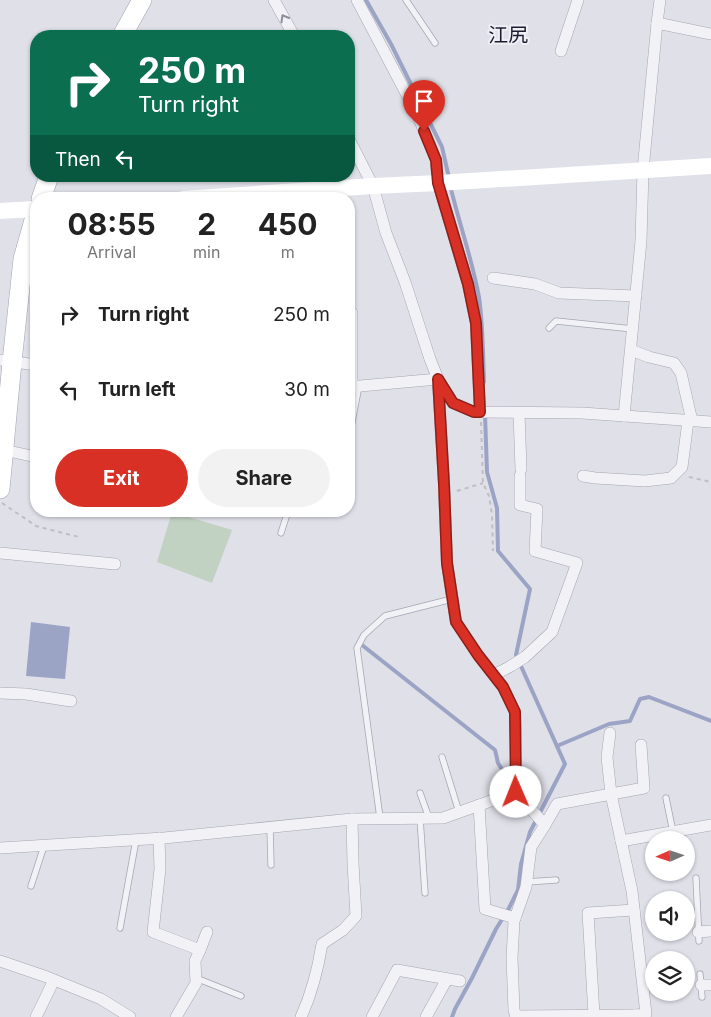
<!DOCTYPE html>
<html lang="en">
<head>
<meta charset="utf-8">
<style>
  :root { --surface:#fff; --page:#f2f2f2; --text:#222; --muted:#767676; --accent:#d93025 }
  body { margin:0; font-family:Inter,"Noto Sans JP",sans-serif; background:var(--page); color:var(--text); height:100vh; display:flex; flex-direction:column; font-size:19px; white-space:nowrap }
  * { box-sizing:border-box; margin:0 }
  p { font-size:16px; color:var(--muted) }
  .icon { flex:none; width:28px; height:28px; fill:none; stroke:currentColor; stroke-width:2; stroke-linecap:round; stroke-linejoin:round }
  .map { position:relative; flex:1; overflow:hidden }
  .panel { position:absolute; left:30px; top:192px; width:325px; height:325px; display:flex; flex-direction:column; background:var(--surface); border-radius:20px; box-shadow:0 1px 4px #0004 }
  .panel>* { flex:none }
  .top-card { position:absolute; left:30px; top:30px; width:325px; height:152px; border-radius:20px; box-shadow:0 1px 4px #0004; background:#0b6e4f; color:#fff; overflow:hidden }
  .needle { width:32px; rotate:267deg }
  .tools { position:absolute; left:645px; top:831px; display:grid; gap:10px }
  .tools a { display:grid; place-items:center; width:50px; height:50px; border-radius:50%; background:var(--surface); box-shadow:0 1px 4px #0004; font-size:25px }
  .pin { position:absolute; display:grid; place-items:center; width:42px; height:42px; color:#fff; margin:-51px -21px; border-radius:50% 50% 50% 0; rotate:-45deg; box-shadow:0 0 5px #0007 }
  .pin .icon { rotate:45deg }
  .me { position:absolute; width:55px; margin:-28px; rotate:359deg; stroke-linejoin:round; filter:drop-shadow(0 0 4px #0008) }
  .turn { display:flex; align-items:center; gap:18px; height:105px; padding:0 25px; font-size:22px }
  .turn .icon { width:65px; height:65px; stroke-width:2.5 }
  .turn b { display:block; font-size:35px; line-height:42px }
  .then { display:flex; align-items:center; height:48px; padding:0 25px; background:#0003; gap:10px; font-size:19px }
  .eta { display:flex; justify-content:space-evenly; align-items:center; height:85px; text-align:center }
  .eta b { font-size:30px; font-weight:700; line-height:35px }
  .primary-button { display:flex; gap:10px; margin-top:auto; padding:10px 25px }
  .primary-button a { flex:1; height:58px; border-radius:30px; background:var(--accent); color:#fff; font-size:20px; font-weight:700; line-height:58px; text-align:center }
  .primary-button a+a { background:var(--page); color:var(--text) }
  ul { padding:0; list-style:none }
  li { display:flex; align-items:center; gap:15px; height:75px; padding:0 25px }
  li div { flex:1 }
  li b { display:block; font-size:19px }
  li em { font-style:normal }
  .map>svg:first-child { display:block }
  .green { fill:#c1d1c2 }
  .water { fill:#9ca4c6 }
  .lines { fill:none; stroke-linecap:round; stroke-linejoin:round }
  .stream { stroke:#9ca4c6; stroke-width:4 }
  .lane-casing { stroke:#a5a6b2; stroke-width:7 }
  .street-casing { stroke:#a5a6b2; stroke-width:12 }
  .primary-casing { stroke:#9fa1b3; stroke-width:20 }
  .path { stroke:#bebec6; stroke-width:2; stroke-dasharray:4 4; stroke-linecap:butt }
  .lane { stroke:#f2f2f6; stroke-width:5.5 }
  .street { stroke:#f2f2f6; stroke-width:11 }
  .secondary { stroke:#fff; stroke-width:16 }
  .primary { stroke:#fff; stroke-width:19 }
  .oneway { stroke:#8e8e9a }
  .route-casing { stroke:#8d1f18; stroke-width:12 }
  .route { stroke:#d93025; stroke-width:9 }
  .labels { text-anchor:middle; stroke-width:4; stroke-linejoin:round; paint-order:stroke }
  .quarter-label { font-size:20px; fill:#1b1c2f; stroke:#efeff5 }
</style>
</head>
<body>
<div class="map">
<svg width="711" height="1017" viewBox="0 0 711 1017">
  <rect width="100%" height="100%" fill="#dfe0e8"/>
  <path class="green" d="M 172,512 L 232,530 L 212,583 L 157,562 Z"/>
  <path class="water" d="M 31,622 L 70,627 L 65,679 L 26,676 Z"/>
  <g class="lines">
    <g class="stream">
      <path d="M 366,0 L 391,44 L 442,147 L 449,178"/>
      <path d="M 450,185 C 459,223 472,259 479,297 C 483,325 483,354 484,382"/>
      <path d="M 362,645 L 495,750 L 498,763 L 511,784"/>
      <path d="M 557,746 L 609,724 L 630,721 L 640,699 L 649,697 L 711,721"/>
      <path d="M 452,1017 L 455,1009 L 472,978 L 496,929 L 509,908 L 518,890 L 521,864 L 530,832 L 565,764 L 516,655 L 530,589 L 498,551 L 497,508 L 487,472 L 485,414"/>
    </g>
    <defs>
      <g id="lane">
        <path d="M 406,0 L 435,43"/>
        <path d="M 549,328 L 556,321 L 633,329"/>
        <path d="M 349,437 L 359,386"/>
        <path d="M 281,533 L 288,511"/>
        <path d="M 442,757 L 459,812"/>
        <path d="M 420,793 L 429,818"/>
        <path d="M 666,798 L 673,832"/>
        <path d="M 380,818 L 357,648 L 364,635 L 385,616 L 452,599"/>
        <path d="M 420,818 L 425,893"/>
        <path d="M 270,827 L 271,865"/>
        <path d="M 696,878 L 699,941"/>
        <path d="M 526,882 L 556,880"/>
        <path d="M 31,886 L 44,846"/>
        <path d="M 120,928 L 136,840"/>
        <path d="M 700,974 L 702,997"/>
        <path d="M 196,978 L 241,996"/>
      </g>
      <g id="street">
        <path d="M 274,0 L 294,36"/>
        <path d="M 357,0 L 418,116 L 436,160 L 438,183 L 452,230 L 468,284 L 476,323 L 480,412"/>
        <path d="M 657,23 L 711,34"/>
        <path d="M 561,51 L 578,0"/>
        <path d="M 349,139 L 373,186 L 386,233 L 405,282 L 430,359 L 438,379 L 453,403 L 474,412 L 582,413 L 711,422"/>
        <path d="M 493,278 L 535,284 L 559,293 L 636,296"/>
        <path d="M 352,313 L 352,387"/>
        <path d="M 631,350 L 649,357 L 674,363 L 681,373 L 692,421"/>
        <path d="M 0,360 L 36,365"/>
        <path d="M 438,379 L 444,484 L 447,563 L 456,622 L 478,655 L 503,687 L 515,712 L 516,742 L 516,792 L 545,825 L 531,847 L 526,887 L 514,921 L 512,958 L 514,1010 L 516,1017"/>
        <path d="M 349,387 L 438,379"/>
        <path d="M 519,413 L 521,469"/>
        <path d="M 624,416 L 641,241 L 643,170 L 657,23 L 660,0"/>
        <path d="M 4,450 L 36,457"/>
        <path d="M 583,476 L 595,478 L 645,481 L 671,478 L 682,467 L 688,421"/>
        <path d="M 0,553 L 115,564"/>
        <path d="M 494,675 L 511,666 L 525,657 L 552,632 L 577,563 L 535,551 L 537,509 L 520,505 L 520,476"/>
        <path d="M 0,693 L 26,694 L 71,701"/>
        <path d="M 610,733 L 607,757 L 611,794 L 632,891 L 646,1014 L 635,1015 L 636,1017"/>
        <path d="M 479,805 L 485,909 L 515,918"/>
        <path d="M 545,825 L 557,804 L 644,788 L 641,745"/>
        <path d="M 159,838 L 160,869 L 153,932 L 200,950 L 195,961 L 196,983 L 176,1017"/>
        <path d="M 621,841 L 711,825"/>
        <path d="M 0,848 L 164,838 L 352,819 L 443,818 L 516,792"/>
        <path d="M 698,932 L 711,931"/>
        <path d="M 200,950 L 207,932"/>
        <path d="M 0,961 L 47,977 L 101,999 L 130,1017"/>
        <path d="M 701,985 L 711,985"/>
        <path d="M 594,1015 L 588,913 L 634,910"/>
        <path d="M 516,1016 L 635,1015"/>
        <path d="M 36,1017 L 54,980"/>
        <path d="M 301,1017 C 311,995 318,969 322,944 L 343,930 L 356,916 L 353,863 L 352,819"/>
        <path d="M 372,1017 L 397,970 L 460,981"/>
        <path d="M 426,1017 L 447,979"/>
      </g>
      <g id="primary">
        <path d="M 122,36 L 142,0"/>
        <path d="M 41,199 L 49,176"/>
        <path d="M 0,489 L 12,362 L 23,259 L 36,213"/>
      </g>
    </defs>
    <use href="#lane" class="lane-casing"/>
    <use href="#street" class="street-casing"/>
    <use href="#primary" class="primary-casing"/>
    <g class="path">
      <path d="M 481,422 L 483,483 L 489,496 L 492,515 L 493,551"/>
      <path d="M 689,477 L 711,482"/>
      <path d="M 457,491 L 483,483"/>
      <path d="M 2,503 L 36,526 L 79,537"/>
    </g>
    <use href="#lane" class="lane"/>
    <use href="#street" class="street"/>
    <g class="secondary">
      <path d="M 183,199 L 373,186 L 438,183 L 711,166"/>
      <path d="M 0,211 L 36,209"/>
    </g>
    <use href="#primary" class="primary"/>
  </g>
  <defs><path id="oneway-chevron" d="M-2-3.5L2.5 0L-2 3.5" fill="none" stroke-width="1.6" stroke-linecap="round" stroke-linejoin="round" transform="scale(1.25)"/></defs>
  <use class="oneway" href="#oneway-chevron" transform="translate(284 18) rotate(-120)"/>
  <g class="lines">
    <defs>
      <path id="route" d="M 424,131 L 436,160 L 438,183 L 452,230 L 468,284 L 476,323 L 480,412 L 474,412 L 453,403 L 438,379 L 444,484 L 447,563 L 456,622 L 478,655 L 503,687 L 515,712 L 516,792"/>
    </defs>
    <use href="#route" class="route-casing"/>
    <use href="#route" class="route"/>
  </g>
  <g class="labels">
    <g class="quarter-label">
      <text x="508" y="42">江尻</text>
    </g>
  </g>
</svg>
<div class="tools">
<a><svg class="needle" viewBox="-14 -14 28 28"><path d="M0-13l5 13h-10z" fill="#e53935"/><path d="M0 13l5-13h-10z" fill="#767676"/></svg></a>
<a><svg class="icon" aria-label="sound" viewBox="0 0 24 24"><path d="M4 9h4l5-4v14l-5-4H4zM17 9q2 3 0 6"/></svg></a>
<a><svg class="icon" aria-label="layers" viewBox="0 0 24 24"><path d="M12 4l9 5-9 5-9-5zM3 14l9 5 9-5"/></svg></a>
</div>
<div class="pin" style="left:424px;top:131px;background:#d93025"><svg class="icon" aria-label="arrive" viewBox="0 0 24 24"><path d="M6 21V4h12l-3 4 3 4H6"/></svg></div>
<svg class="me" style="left:516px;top:792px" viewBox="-20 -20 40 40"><circle r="19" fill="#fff"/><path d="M0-13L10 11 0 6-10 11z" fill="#d93025"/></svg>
<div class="top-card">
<div class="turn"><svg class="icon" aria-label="right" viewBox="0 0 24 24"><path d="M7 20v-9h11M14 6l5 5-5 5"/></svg><div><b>250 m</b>Turn right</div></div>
<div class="then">Then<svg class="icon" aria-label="left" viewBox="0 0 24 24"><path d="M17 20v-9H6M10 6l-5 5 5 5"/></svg></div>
</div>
<section class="panel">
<div class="eta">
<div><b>08:55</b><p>Arrival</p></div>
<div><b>2</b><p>min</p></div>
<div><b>450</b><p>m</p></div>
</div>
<ul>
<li><svg class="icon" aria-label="right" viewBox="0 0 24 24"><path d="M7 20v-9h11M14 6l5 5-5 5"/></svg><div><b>Turn right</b></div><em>250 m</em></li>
<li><svg class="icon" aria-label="left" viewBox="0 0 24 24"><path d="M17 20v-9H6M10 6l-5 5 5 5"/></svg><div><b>Turn left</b></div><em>30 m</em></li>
</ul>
<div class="primary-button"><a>Exit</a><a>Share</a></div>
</section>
</div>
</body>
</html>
